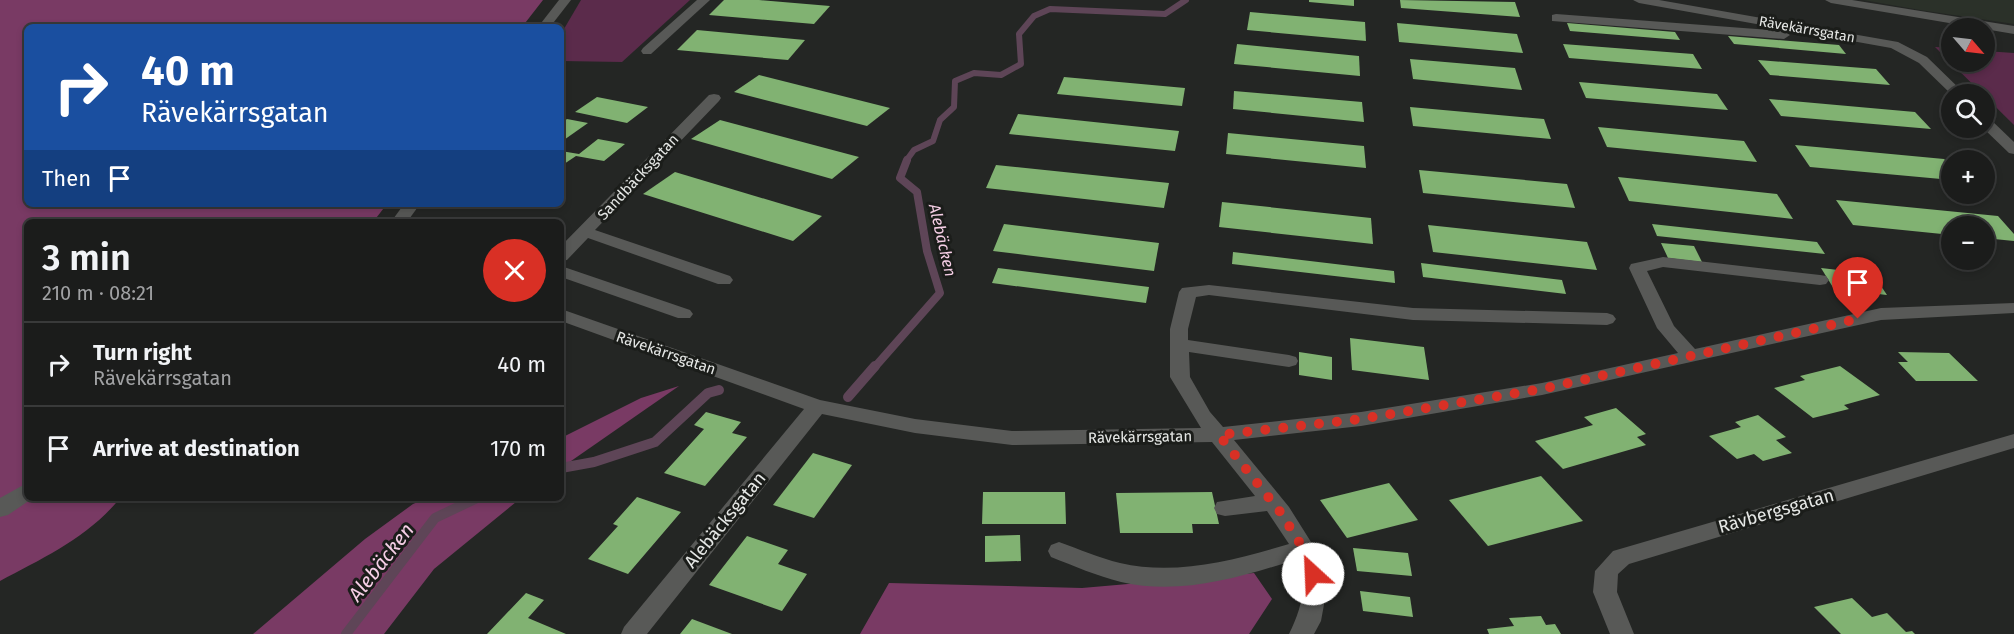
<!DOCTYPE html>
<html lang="en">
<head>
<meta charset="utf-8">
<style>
  :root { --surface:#1b1c1b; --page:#282928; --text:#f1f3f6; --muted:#a0a1a3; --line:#393a3a }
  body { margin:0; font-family:"Fira Sans",sans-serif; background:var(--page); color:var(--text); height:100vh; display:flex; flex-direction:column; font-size:22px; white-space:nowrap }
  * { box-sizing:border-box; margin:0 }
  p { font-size:20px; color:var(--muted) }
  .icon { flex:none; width:33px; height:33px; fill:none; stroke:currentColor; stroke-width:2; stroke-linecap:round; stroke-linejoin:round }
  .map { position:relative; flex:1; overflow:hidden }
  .panel { position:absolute; left:24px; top:219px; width:540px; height:282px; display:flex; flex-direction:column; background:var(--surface); border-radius:9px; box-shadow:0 3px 9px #0003,0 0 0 2px var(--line) }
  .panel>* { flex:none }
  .banner { position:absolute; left:24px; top:24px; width:540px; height:183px; border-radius:9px; box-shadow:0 3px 9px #0003,0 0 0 2px var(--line); background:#1a4fa0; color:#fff; overflow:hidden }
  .needle { width:39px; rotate:118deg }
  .tools { position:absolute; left:1941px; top:18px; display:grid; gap:12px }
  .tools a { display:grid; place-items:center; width:54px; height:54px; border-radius:50%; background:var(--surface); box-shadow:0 3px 9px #0003,0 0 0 2px var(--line); font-size:30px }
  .pin { position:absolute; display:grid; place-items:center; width:51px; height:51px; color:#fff; margin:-62px -26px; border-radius:50% 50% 50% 0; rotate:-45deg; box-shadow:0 0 6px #0007 }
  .pin .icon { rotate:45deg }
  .me { position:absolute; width:66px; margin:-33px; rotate:335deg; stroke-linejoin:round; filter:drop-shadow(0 0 4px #0008) }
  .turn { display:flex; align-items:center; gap:21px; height:126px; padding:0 18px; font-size:27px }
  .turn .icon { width:78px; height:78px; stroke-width:2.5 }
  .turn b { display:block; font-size:42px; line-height:51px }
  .then { display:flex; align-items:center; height:57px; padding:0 18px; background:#0003; gap:12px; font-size:22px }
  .round { display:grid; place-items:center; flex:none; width:63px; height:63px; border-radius:32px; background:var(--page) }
  .summary { display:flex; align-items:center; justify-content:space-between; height:102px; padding:0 18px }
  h1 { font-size:36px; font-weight:600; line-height:45px }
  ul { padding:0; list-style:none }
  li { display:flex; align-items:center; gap:18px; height:84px; padding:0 18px; border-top:2px solid var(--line) }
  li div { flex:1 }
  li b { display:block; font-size:22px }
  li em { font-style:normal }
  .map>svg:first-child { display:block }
  .built { fill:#2b3129 }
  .green { fill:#5b2b4b }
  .forest { fill:#793a64 }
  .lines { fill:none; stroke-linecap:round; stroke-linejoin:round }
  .stream-far2 { stroke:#5e4557; stroke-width:6 }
  .stream-far1 { stroke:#5e4557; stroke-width:8 }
  .stream { stroke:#5e4557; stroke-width:10 }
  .building { fill:#81b272 }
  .minor { fill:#585957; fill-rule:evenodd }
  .route { stroke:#d93025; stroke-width:10; stroke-dasharray:0 18 }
  .labels { text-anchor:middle; stroke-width:6; stroke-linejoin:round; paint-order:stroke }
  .far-street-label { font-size:14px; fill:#e5e7e5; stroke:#1b1d1a }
  .street-label { font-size:15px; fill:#e5e7e5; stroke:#1b1d1a }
  .water-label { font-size:16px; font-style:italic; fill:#f6cfe6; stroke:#1b1d1a }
  .near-street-label { font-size:18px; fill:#e5e7e5; stroke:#1b1d1a }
  .near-water-label { font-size:20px; font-style:italic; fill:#f6cfe6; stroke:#1b1d1a }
</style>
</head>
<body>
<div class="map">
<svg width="2014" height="634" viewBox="0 0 2014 634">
  <rect width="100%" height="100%" fill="#242624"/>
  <path class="built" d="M 1863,0 L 2014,0 L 2014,24 L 1920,10 Z"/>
  <g class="green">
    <path d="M 581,0 L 690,0 L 622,62 L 561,61 L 561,34 Z"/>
    <path d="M 1935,47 L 1951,48 L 1952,62 L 1984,62 L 1985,51 L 2014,53 L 2014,125 Z"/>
  </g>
  <g class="forest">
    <path d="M 0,0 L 543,0 L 522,27 L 27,27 L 27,204 L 387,204 L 373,222 L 27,222 L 27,498 L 120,498 C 89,537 43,558 0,581 Z"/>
    <path d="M 679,386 L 561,468 L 561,438 L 641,398 Z"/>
    <path d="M 427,498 L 521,498 L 434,569 L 384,634 L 253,634 L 365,539 L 413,504 Z"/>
    <path d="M 1254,573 L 1272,599 L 1249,634 L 860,634 L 889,583 L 1082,588 Z"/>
  </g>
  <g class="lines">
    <path class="stream-far2" d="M 906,161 L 914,150 L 933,141 L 940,120 L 954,107 L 955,81 L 974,73 L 1001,75 L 1021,64 L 1019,34 L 1034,16 L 1050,9 L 1165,14 L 1186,0"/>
    <path class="stream-far1" d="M 874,368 L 940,293 L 927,251 L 917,192 L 900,178 L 907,160"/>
    <g class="stream">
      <path d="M 848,397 L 875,366"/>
      <path d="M 561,468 L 594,462 L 655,442 L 708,393 L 719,390"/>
      <path d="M 346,634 L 435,518 L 477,498"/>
    </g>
  </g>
  <g class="building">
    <path d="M 724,0 L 759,0 L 830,6 L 814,24 L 709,15 Z"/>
    <path d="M 1309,0 L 1354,0 L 1354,6 L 1309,2 Z"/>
    <path d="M 1400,0 L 1515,2 L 1520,17 L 1401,8 Z"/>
    <path d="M 1250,12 L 1365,22 L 1366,41 L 1247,30 Z"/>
    <path d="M 1397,23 L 1517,34 L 1523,53 L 1399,42 Z"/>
    <path d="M 1567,23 L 1675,32 L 1680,40 L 1570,31 Z"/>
    <path d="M 697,30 L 805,40 L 788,60 L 677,50 Z"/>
    <path d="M 1728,36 L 1839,45 L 1846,54 L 1734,44 Z"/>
    <path d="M 1237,44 L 1359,56 L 1360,76 L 1234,64 Z"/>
    <path d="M 1563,44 L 1693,54 L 1702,69 L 1569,58 Z"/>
    <path d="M 1410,59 L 1515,68 L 1522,90 L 1413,79 Z"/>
    <path d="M 1758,60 L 1876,69 L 1890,85 L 1770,75 Z"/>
    <path d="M 759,75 L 890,108 L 867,126 L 734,92 Z"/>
    <path d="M 1064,77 L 1185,88 L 1182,106 L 1057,94 Z"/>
    <path d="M 1579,82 L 1717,94 L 1728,110 L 1586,98 Z"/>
    <path d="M 1234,91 L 1362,102 L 1364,122 L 1233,109 Z"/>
    <path d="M 597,97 L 648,107 L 627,123 L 575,112 Z"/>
    <path d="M 1769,99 L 1915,112 L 1931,129 L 1781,116 Z"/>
    <path d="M 1410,107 L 1544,119 L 1551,139 L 1413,126 Z"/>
    <path d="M 1018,114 L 1179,131 L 1175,151 L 1009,134 Z"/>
    <path d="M 567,119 L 588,123 L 561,142 L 561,123 Z"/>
    <path d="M 720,120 L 859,157 L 832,179 L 691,139 Z"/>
    <path d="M 1598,127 L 1744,141 L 1757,162 L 1607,147 Z"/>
    <path d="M 1228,133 L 1364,146 L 1366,168 L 1226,154 Z"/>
    <path d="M 598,139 L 625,144 L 604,161 L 576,156 L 561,166 L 561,151 L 579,154 Z"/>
    <path d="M 1795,145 L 1944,159 L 1952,166 L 1952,180 L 1810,167 Z"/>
    <path d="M 996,165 L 1169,183 L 1164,208 L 986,188 Z"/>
    <path d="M 1419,170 L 1567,184 L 1575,208 L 1423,193 Z"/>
    <path d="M 675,172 L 822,216 L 793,241 L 643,194 Z"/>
    <path d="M 1618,177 L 1777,194 L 1793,219 L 1629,201 Z"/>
    <path d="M 1836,200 L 1998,216 L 2014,234 L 2014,241 L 1984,238 L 1984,226 L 1952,226 L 1952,235 L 1853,225 Z"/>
    <path d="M 1222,202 L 1371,218 L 1373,244 L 1219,227 Z"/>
    <path d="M 1004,224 L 1159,243 L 1154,271 L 993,251 Z"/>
    <path d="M 1652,224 L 1817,242 L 1825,254 L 1657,236 Z"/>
    <path d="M 1428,225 L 1587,242 L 1597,270 L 1433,252 Z"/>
    <path d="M 1661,243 L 1694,246 L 1702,262 L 1668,258 Z"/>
    <path d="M 1233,252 L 1394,271 L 1395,283 L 1232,264 Z"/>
    <path d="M 1421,263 L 1562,280 L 1566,294 L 1423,277 Z"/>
    <path d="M 998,268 L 1149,287 L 1146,303 L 992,283 Z"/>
    <path d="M 1821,268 L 1873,274 L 1887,295 L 1834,289 Z"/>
    <path d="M 1350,338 L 1424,347 L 1429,380 L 1352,370 Z"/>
    <path d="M 1299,352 L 1332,357 L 1332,380 L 1299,375 Z"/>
    <path d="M 1898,352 L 1949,353 L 1978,381 L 1916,381 L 1898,362 L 1908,362 Z"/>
    <path d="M 1840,366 L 1880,395 L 1844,405 L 1849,409 L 1813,418 L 1774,388 L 1805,380 L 1800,376 Z"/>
    <path d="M 1616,408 L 1646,434 L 1637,437 L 1646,445 L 1563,469 L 1535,441 L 1593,425 L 1584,417 Z"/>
    <path d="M 706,412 L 741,422 L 732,433 L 747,437 L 705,486 L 664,473 L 704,429 L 694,425 Z"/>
    <path d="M 1758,415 L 1786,437 L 1776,440 L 1792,453 L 1763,461 L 1754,454 L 1737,459 L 1709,436 L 1741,427 L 1735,422 Z"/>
    <path d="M 813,453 L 852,465 L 814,518 L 773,505 Z"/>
    <path d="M 1541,476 L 1583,521 L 1488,546 L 1449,500 Z"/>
    <path d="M 1389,483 L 1418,520 L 1347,538 L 1320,500 Z"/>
    <path d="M 983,492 L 1065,492 L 1066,524 L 982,524 Z"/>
    <path d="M 1212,492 L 1219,524 L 1192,524 L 1193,533 L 1120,533 L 1116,493 Z"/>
    <path d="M 637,497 L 681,512 L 628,574 L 588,559 L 618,526 L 613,524 Z"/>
    <path d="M 1020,535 L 1021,561 L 985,562 L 985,536 Z"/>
    <path d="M 747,536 L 788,550 L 778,564 L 807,574 L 782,611 L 709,585 Z"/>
    <path d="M 1353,548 L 1408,553 L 1412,576 L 1357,571 Z"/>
    <path d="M 1360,591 L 1410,597 L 1413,617 L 1363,611 Z"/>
    <path d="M 526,593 L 544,600 L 528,618 L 566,634 L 487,634 Z"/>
    <path d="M 1852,598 L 1872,617 L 1887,613 L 1906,632 L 1912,631 L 1915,634 L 1841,634 L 1814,607 Z"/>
    <path d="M 1541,616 L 1546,625 L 1555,624 L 1561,634 L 1489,634 L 1487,629 L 1514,626 L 1509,618 Z"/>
    <path d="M 692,619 L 732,634 L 680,634 Z"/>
  </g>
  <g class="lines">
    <g class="minor">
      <path d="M 559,0 L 571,0 L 550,27 L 538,27 Z"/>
      <path d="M 697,0 L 710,0 L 651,54 L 643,54 L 641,51 L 643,48 Z"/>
      <path d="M 1633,0 L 1659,0 L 1898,42 L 1927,57 L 1965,94 L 1952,95 L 1919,63 L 1891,48 L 1639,3 Z"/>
      <path d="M 1825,0 L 1852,0 L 2014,26 L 2014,34 L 1831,3 Z"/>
      <path d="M 1556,14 L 1784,31 L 1790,35 L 1784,39 L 1552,21 L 1552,15 Z"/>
      <path d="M 714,94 L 719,95 L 721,98 L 719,101 L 595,230 L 730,276 L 733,280 L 730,284 L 718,284 L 588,238 L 567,260 L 561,261 L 561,246 L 709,95 Z"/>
      <path d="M 1984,117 L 1989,118 L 2014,142 L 2014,154 L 2009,153 L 1983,128 Z"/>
      <path d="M 404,204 L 420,204 L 407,222 L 391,222 Z"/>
      <path d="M 1663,257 L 1820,275 L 1826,276 L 1829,280 L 1826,284 L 1820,285 L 1663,267 L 1647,271 L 1674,326 L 1695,349 L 1881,308 L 2014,303 L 2014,313 L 1881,320 L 1542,395 L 1361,426 L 1234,440 L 1289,507 L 1323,561 L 1327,588 L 1321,621 L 1314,634 L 1289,634 C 1300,612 1309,584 1298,559 C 1241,577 1181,596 1121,582 C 1097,576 1074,566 1051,557 L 1048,551 L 1051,545 L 1059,542 C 1079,549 1099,558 1120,563 C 1177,576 1234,560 1289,544 L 1267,511 L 1225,516 L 1217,514 L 1214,508 L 1217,502 L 1255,496 L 1212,442 L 1012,445 L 915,433 L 822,414 L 647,634 L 621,634 L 624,627 L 804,409 L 561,321 L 561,309 L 820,400 L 915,419 L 1012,431 L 1201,428 L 1170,377 L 1170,329 L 1179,292 L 1182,288 L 1209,285 L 1413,308 L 1607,313 L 1613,315 L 1616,319 L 1613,323 L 1607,325 L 1413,320 L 1209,295 L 1196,297 L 1188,329 L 1188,340 L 1289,355 L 1296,357 L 1298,361 L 1296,365 L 1289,367 L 1189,352 L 1190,377 L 1210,412 L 1223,427 L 1361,412 L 1542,383 L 1678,353 L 1657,328 L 1629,268 L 1631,264 Z"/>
      <path d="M 561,266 L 690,310 L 693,314 L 690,318 L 678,318 L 561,277 Z"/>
      <path d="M 2014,434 L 2014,448 L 1629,564 L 1618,574 L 1617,592 L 1634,634 L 1610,634 L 1593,592 L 1595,571 L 1613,551 Z"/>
      <path d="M 27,483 L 27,498 L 33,498 L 8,515 L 0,517 L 0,498 Z"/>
    </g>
  </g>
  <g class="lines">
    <path class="route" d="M 1313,574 L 1311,561 L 1281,513 L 1219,435 L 1361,419 L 1542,389 L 1858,319"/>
  </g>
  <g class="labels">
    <g class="far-street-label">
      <text transform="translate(1807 29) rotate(10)" y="5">Rävekärrsgatan</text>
    </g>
    <g class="street-label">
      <text transform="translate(638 177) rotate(-47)" y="5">Sandbäcksgatan</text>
      <text transform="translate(666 353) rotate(19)" y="5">Rävekärrsgatan</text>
      <text transform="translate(1140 437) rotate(-1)" y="5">Rävekärrsgatan</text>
    </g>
    <g class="water-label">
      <text transform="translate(943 240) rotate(77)" y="6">Alebäcken</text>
    </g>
    <g class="near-street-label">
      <text transform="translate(1776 511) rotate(-16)" y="6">Rävbergsgatan</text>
      <text transform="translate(725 520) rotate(-51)" y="6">Alebäcksgatan</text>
    </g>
    <g class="near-water-label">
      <text transform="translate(381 562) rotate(-52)" y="7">Alebäcken</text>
    </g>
  </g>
</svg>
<div class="tools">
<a><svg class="needle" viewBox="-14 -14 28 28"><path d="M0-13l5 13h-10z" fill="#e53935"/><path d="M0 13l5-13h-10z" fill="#a0a1a3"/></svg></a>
<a><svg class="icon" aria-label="search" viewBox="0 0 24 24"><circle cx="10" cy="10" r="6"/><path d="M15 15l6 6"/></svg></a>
<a>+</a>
<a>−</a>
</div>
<div class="pin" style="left:1858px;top:319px;background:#d93025"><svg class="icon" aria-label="arrive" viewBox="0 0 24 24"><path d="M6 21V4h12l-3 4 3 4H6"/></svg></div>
<svg class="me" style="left:1313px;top:574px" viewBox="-20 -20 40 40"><circle r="19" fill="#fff"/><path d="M0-13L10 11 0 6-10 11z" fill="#d93025"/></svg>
<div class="banner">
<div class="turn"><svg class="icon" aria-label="right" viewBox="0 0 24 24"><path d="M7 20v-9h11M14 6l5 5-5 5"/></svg><div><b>40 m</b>Rävekärrsgatan</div></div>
<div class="then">Then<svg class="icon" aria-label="arrive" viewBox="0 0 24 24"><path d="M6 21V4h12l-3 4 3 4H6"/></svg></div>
</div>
<section class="panel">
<div class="summary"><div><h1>3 min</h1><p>210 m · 08:21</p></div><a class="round" style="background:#d93025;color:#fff"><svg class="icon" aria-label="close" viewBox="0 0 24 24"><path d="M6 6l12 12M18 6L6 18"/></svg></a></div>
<ul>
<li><svg class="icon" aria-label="right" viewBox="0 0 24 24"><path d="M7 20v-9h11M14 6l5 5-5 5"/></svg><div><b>Turn right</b><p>Rävekärrsgatan</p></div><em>40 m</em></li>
<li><svg class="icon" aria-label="arrive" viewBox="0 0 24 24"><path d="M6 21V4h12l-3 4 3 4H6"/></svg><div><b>Arrive at destination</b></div><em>170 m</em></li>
</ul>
</section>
</div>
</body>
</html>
